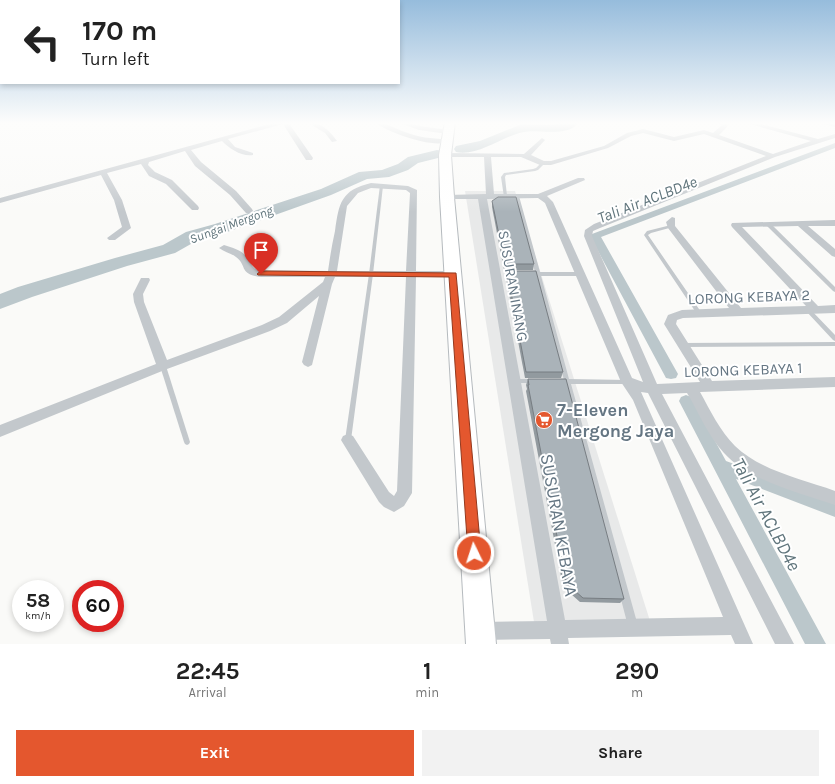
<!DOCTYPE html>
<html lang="en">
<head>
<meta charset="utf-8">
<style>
  :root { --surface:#fff; --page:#f2f2f2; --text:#222; --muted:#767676; --accent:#e4572e }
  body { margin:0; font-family:Karla,sans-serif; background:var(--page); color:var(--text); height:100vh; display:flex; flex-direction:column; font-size:15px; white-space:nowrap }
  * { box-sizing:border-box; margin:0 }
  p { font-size:13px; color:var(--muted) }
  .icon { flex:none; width:22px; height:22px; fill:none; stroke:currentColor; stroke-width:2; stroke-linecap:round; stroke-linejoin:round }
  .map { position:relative; height:644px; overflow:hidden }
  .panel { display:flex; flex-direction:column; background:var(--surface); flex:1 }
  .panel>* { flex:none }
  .hud { position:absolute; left:0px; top:0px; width:400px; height:84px; box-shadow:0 2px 6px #0003; background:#fff; color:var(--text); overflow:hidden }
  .speed { position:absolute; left:12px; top:580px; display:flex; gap:8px; font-size:20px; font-weight:700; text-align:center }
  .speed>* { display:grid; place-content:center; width:52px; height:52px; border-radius:50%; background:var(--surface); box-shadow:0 2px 6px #0003; line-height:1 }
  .speed small { font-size:10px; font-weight:400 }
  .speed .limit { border:6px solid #d22; background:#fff; color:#111 }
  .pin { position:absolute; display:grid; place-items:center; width:34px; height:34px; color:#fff; margin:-41px -17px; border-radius:50% 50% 50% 0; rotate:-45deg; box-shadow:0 0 4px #0007 }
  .pin .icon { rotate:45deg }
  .me { position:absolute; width:44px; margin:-22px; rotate:356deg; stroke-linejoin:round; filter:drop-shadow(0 0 3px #0008) }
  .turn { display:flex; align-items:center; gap:14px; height:84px; padding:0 16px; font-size:18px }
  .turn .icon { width:52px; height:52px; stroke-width:2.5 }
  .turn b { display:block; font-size:28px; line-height:34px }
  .eta { display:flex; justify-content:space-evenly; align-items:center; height:68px; text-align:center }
  .eta b { font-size:24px; font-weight:700; line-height:28px }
  .action { display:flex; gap:8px; margin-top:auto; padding:8px 16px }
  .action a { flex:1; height:46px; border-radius:0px; background:var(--accent); color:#fff; font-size:16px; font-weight:700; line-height:46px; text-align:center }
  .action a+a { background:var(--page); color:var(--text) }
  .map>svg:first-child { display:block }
  .built { fill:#e8e9e9 }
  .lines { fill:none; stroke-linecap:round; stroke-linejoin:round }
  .canal { fill:#bbc7cb; fill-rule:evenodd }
  .river { fill:#bbc7cb; fill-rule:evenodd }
  .primary-casing { stroke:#b5babe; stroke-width:2 }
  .service { fill:#c3c8cc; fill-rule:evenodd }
  .minor { fill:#c3c8cc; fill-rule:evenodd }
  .primary { fill:#fff; fill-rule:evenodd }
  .wall { fill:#929a9f }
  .building { fill:#aab3b9; stroke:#777d82 }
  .route { fill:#e4572e; stroke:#94391e }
  .labels { text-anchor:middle; stroke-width:4; stroke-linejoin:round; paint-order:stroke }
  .far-water-label { font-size:13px; font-style:italic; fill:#60757c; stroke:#fff }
  .street-label { font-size:15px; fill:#657683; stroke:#fff }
  .water-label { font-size:16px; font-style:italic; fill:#60757c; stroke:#fff }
  .near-poi-label { font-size:18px; font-weight:bold; fill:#657683; stroke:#fff; text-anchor:start }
  .near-street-label { font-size:18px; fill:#657683; stroke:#fff }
  .near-water-label { font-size:19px; font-style:italic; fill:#60757c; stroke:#fff }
</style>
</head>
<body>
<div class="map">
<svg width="835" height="644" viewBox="0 0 835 644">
  <rect width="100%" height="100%" fill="#fafaf8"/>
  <path class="built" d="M 465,191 L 515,191 L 650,621 L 534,622 Z"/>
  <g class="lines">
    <g class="canal">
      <path d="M 835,143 L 835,148 L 601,237 L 678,374 L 676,378 L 671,379 L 666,378 L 590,236 L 592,234 Z"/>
      <path d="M 686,395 L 691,397 L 726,461 L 835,501 L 835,517 L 736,479 L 826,644 L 805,644 L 679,401 L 681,397 Z"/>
    </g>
    <g class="river">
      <path d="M 561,122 L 575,122 L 577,124 C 568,137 536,129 524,132 C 504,135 478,157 456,152 L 454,149 L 456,146 L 480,141 L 522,124 L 548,125 L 557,124 Z"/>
      <path d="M 437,150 L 442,151 L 444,154 L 442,157 L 418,163 L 408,170 L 389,177 L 367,179 L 331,195 L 227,232 L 198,240 L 175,253 L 127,266 L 32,297 L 0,309 L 0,294 L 18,287 L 115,258 L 163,245 L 186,232 L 215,224 L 321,189 L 359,172 L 382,170 L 398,164 L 408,157 Z"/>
    </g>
    <defs>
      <path id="primary" d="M 445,122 L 455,122 L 451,155 L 454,197 L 496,644 L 466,644 L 440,197 L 439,155 Z"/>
    </defs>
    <use href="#primary" class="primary-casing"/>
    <g class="service">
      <path d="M 542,162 L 545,163 L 538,170 L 535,171 L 506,175 L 505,177 L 507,196 L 504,197 L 501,177 L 504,173 L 533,169 L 536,168 Z"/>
      <path d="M 380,185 L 383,186 L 373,274 L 351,440 L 350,442 L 348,443 L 346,442 L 345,440 L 369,274 Z"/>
      <path d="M 516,195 L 519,196 L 540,272 L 581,272 L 583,274 L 581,276 L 541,276 L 569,379 L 627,380 L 629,380 L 630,382 L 629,384 L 571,384 L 638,626 L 636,629 L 633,631 L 630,629 L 628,626 L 564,383 L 563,381 L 564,380 L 536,276 L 533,275 L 533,274 L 535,272 L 515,196 Z"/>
      <path d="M 766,223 L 770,223 L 835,287 L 835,292 L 833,291 L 766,225 Z"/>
      <path d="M 671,225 L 673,226 L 673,227 L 651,233 L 648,235 L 701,312 L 702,313 L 701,314 L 697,314 L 644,235 L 647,231 Z"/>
      <path d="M 808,308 L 810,309 L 835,335 L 835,341 L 833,340 L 806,311 L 805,310 L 806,309 Z"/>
      <path d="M 835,342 L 835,346 L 682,347 L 680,347 L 679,345 L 680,343 L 682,343 Z"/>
      <path d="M 161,364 L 165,364 L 166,366 L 190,442 L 189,444 L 187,445 L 185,444 L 184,442 L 160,366 Z"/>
      <path d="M 513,379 L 537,379 L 538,381 L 537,383 L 513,383 L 512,381 Z"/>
    </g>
    <g class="minor">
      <path d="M 277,122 L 288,122 L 313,158 L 312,160 L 306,160 L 283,124 L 228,139 L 235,147 L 253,153 L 253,155 C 242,157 230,149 222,141 L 191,150 L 201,162 L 236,191 L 252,209 L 253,211 L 252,213 L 246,213 L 230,195 L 195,166 L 185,151 L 149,162 L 148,165 L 155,172 L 172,180 L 198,206 L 199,208 L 198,210 L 192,210 L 166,184 L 149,176 L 141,164 L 107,173 L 122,200 L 131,228 L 115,240 L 109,240 L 107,238 L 122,227 L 114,200 L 101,175 L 0,203 L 0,198 Z"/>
      <path d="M 307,122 C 320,121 330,131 337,141 L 332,142 L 325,133 Z"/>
      <path d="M 375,122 C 385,121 395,129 405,132 C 418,137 432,139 446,139 L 449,141 C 437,150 385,132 375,122 Z"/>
      <path d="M 397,122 L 406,122 L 420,126 L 448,130 L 451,132 L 448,134 L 419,130 Z"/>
      <path d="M 713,122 L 723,122 L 728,124 L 727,127 L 719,135 L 773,154 L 811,141 L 746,123 L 745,122 L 754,122 L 818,139 L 835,134 L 835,138 L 775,157 L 600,228 L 593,231 L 592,236 L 657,384 L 700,382 L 664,324 L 668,315 L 682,310 L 729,308 L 668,228 L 666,222 L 672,217 L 675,218 L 675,226 L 741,308 L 806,306 L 732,227 L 731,225 L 732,223 L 835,220 L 835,226 L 808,226 L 835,249 L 835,257 L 832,256 L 798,226 L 742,227 L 818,306 L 835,305 L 835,313 L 683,318 L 677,320 L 676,324 L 712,381 L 835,377 L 835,387 L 700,392 C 710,410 720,431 735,446 C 761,471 802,479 835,491 L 835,505 C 801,493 749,481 724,453 C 708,436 699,413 687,393 L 662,394 L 794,644 L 775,644 L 648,393 L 641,392 L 753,644 L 735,644 L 731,635 L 568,638 L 569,644 L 551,644 L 550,639 L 481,640 L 475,637 L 472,631 L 475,625 L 481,622 L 547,621 L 478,199 L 447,199 L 443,197 L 447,195 L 486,194 L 484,157 L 445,157 L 441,155 L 445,153 L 524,154 L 542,138 L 545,140 L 531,155 L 544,161 L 551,161 L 604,146 L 627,133 L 643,129 L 674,137 L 704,130 L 713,133 L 722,125 ZM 643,133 L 674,141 L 704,134 L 766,156 L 594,224 L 585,230 L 584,236 L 643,382 L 632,378 L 553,202 L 547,196 L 585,180 L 584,178 L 578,178 L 538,194 L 494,194 L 491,157 L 521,157 L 540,165 L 551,165 L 608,148 L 631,136 ZM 538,198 L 545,203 L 621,382 L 633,400 L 723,617 L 565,620 L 487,199 Z"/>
      <path d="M 819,122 L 835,123 L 835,127 L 820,123 Z"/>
      <path d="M 371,183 L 408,186 L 417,190 L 416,271 L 453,271 L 458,274 L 453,277 L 416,277 L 412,493 L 404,506 L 394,512 L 384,507 L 379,502 L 341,440 L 343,436 L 348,434 L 353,436 L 389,492 L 394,496 L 397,491 L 406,277 L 335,277 L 332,284 L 312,365 L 308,367 L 304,365 L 302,362 L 319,296 L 287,323 L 270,331 L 167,369 L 0,437 L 0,425 L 156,364 L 134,302 L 133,294 L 141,278 L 149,278 L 150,280 L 143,294 L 144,302 L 167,360 L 262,325 L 279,317 L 323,282 L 325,277 L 261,277 C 238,274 248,266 236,257 C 231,253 224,252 219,248 L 224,245 C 234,248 244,251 249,260 C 252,265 252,267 257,270 L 328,271 C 330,257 332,244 335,231 C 339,203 341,190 371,183 ZM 371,188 L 406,190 L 410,193 L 406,271 L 337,271 L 347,206 L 358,193 Z"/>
    </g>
    <use href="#primary" class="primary"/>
  </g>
  <g class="wall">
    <path d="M 492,201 L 534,264 L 533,270 L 504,270 L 492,207 Z"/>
    <path d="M 507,271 L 563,372 L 561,378 L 525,378 L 506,278 Z"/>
    <path d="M 528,379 L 624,599 L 620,603 L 580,602 L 563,587 L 526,391 L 527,389 L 526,385 Z"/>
  </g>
  <g class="building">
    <path d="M 498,197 L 516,197 L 534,264 L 505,264 L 492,201 Z"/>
    <path d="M 507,271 L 536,271 L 563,372 L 526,372 Z"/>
    <path d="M 528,379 L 566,379 L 624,599 L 583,598 L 566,583 L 528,385 L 529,385 Z"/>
  </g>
  <linearGradient id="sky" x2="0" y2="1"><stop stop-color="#96bcdc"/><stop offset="0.58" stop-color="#fdfdfc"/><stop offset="1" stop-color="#fdfdfc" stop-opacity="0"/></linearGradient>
  <rect width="835" height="212" fill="url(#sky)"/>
  <path class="route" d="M 261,271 L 456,273 L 481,553 L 479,558 L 474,560 L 470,558 L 468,553 L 449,277 L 258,275 L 257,274 Z"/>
  <defs>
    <symbol id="supermarket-disc" viewBox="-11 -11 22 22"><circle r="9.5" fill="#e4572e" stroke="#fff"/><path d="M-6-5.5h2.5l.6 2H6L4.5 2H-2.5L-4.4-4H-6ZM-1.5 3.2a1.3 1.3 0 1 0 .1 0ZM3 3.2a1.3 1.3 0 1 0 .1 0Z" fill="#fff"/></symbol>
  </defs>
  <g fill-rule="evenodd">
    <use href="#supermarket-disc" x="534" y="410" width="20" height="20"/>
  </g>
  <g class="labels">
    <g class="far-water-label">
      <text transform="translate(231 224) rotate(-20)" y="5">Sungai Mergong</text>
    </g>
    <g class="street-label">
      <text transform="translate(513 286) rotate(80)" y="5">SUSURAN INANG</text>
      <text transform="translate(749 297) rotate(-2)" y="5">LORONG KEBAYA 2</text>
      <text transform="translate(743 370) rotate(-2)" y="5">LORONG KEBAYA 1</text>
    </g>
    <g class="water-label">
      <text transform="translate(647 199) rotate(-21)" y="6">Tali Air ACLBD4e</text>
    </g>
    <g class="near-poi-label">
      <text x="557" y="416">7-Eleven<tspan x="557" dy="21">Mergong Jaya</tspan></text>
    </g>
    <g class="near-street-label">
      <text transform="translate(559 525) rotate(80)" y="6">SUSURAN KEBAYA</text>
    </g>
    <g class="near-water-label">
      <text transform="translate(767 514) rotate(62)" y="7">Tali Air ACLBD4e</text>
    </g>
  </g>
</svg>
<div class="speed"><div>58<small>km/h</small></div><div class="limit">60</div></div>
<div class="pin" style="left:261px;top:274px;background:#d93025"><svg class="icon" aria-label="arrive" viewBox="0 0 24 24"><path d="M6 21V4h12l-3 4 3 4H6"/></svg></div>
<svg class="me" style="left:474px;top:553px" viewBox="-20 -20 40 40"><circle r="17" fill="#e4572e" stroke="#fff" stroke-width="3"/><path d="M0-11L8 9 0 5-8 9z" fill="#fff"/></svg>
<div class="hud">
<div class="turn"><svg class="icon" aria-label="left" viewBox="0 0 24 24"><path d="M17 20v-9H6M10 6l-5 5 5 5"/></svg><div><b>170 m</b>Turn left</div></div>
</div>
</div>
<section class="panel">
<div class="eta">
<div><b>22:45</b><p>Arrival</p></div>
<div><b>1</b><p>min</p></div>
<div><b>290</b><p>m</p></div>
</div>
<div class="action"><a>Exit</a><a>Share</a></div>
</section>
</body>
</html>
